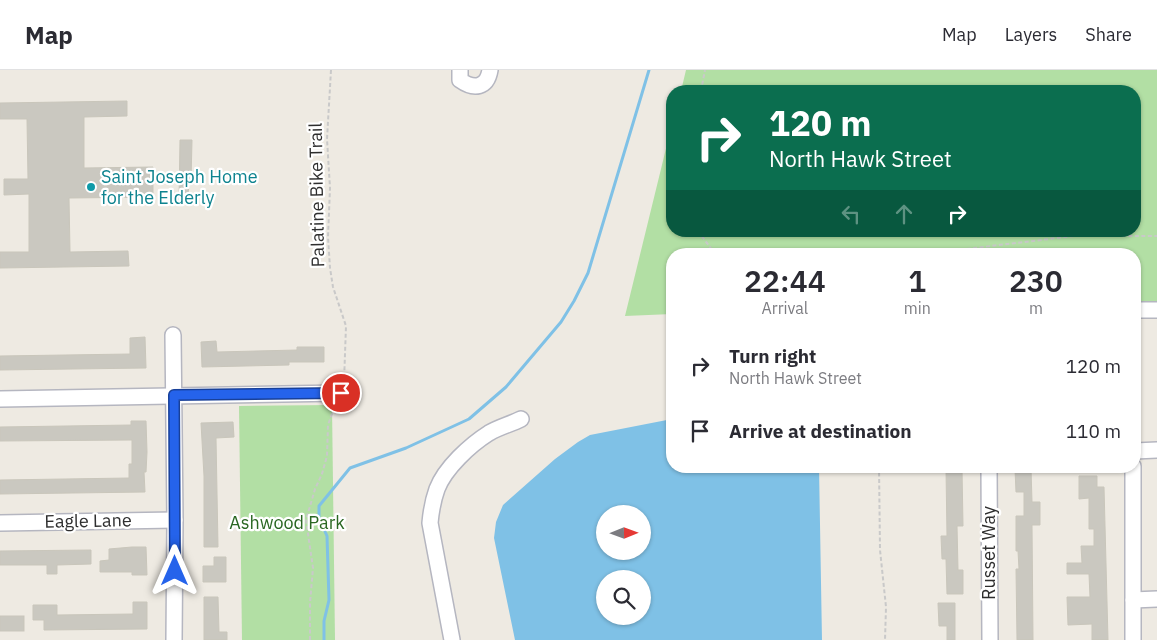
<!DOCTYPE html>
<html lang="en">
<head>
<meta charset="utf-8">
<style>
  :root { --surface:#fff; --page:#f7f7f7; --text:#2b2b33; --muted:#7c7c81; --line:#e1e1e2 }
  body { margin:0; font-family:"IBM Plex Sans",sans-serif; background:var(--page); color:var(--text); height:100vh; display:flex; flex-direction:column; font-size:19px; white-space:nowrap }
  * { box-sizing:border-box; margin:0 }
  p { font-size:16px; color:var(--muted) }
  .icon { flex:none; width:28px; height:28px; fill:none; stroke:currentColor; stroke-width:2; stroke-linecap:round; stroke-linejoin:round }
  .map { position:relative; flex:1; overflow:hidden }
  .drawer { position:absolute; left:666px; top:178px; width:475px; height:225px; display:flex; flex-direction:column; background:var(--surface); border-radius:20px; box-shadow:0 1px 4px #0004 }
  .drawer>* { flex:none }
  .guide { position:absolute; left:666px; top:15px; width:475px; height:152px; border-radius:20px; box-shadow:0 1px 4px #0004; background:#0b6e4f; color:#fff; overflow:hidden }
  .needle { width:32px; rotate:89deg }
  .controls { position:absolute; left:596px; top:435px; display:grid; gap:10px }
  .controls a { display:grid; place-items:center; width:55px; height:55px; border-radius:50%; background:var(--surface); box-shadow:0 1px 4px #0004; font-size:25px }
  .pin { position:absolute; display:grid; place-items:center; width:42px; height:42px; color:#fff; margin:-21px; border:2px solid #fff; border-radius:50%; box-shadow:0 1px 5px #0007 }
  .me { position:absolute; width:55px; margin:-28px; rotate:0deg; stroke-linejoin:round; filter:drop-shadow(0 0 4px #0008) }
  .turn { display:flex; align-items:center; gap:18px; height:105px; padding:0 20px; font-size:22px }
  .turn .icon { width:65px; height:65px; stroke-width:2.5 }
  .turn b { display:block; font-size:35px; line-height:42px }
  .lanes { display:flex; align-items:center; height:48px; padding:0 20px; background:#0003; justify-content:center; gap:25px; direction:ltr }
  .lanes .off { opacity:.35 }
  .eta { display:flex; justify-content:space-evenly; align-items:center; height:85px; text-align:center }
  .eta b { font-size:30px; font-weight:600; line-height:35px }
  ul { padding:0; list-style:none }
  li { display:flex; align-items:center; gap:15px; height:65px; padding:0 20px }
  li div { flex:1 }
  li b { display:block; font-size:19px }
  li em { font-style:normal }
  header { display:flex; align-items:center; gap:30px; box-sizing:border-box; height:70px; padding:0 25px; background:var(--surface); border-bottom:1px solid var(--line) }
  header strong { font-size:24px }
  nav { display:flex; gap:28px; margin-inline-start:auto; font-size:18px }
  .map>svg:first-child { display:block }
  .green { fill:#b2dfa4 }
  .water { fill:#7fc1e6; fill-rule:evenodd }
  .lines { fill:none; stroke-linecap:round; stroke-linejoin:round }
  .stream { stroke:#7fc1e6; stroke-width:3 }
  .building { fill:#cac8c0; stroke:#c9c6bb }
  .minor-casing { stroke:#b5b6c0; stroke-width:18 }
  .path { stroke:#c9c9c9; stroke-width:2; stroke-dasharray:4 2.5; stroke-linecap:butt }
  .minor { stroke:#fff; stroke-width:15 }
  .route-casing { stroke:#184099; stroke-width:12 }
  .route { stroke:#2563eb; stroke-width:9 }
  .culture-dot { fill:#0f9aa8; stroke:#fff; stroke-width:2 }
  .labels { text-anchor:middle; stroke-width:4.5; stroke-linejoin:round; paint-order:stroke }
  .culture-label { font-size:18px; fill:#0d838f; stroke:#fff; text-anchor:start }
  .street-label { font-size:18px; fill:#2e2e2e; stroke:#fff }
  .park-label { font-size:18px; fill:#2a6722; stroke:#fff }
</style>
</head>
<body>
<header>
<strong>Map</strong>
<nav><a>Map</a><a>Layers</a><a>Share</a></nav>
</header>
<div class="map">
<svg width="1157" height="570" viewBox="0 0 1157 570">
  <rect width="100%" height="100%" fill="#eeeae2"/>
  <g class="green">
    <path d="M 686,0 L 1157,0 L 1157,231 L 1135,232 L 1135,184 L 672,184 L 672,244 L 625,246 L 672,54 L 672,161 L 1135,161 L 1135,21 L 681,21 Z"/>
    <path d="M 332,335 L 335,570 L 242,570 L 239,336 Z"/>
  </g>
  <path class="water" d="M 672,349 L 672,396 L 819,396 L 822,570 L 515,570 L 494,468 L 496,452 L 503,435 L 555,389 L 578,372 L 590,365 ZM 605,444 L 642,444 L 642,481 L 605,481 ZM 605,509 L 642,509 L 642,546 L 605,546 Z"/>
  <g class="lines">
    <path class="stream" d="M 324,570 L 324,551 L 329,530 L 327,466 L 319,448 L 319,436 L 350,398 L 406,378 L 469,349 L 506,317 L 561,252 L 574,231 L 588,203 L 649,0"/>
  </g>
  <g class="building">
    <path d="M 127,31 L 127,46 L 84,47 L 84,98 L 153,97 L 153,127 L 69,128 L 70,182 L 128,181 L 129,196 L 0,198 L 0,182 L 29,182 L 29,124 L 4,125 L 4,109 L 28,109 L 27,49 L 0,49 L 0,33 Z"/>
    <path d="M 180,70 L 192,70 L 191,111 L 188,111 L 189,131 L 179,132 Z"/>
    <path d="M 145,267 L 146,298 L 0,300 L 0,286 L 130,284 L 130,268 Z"/>
    <path d="M 216,271 L 217,282 L 297,280 L 297,277 L 324,277 L 324,292 L 289,292 L 289,295 L 202,297 L 201,272 Z"/>
    <path d="M 131,351 L 146,351 L 147,382 L 146,402 L 144,402 L 145,422 L 0,424 L 0,410 L 129,408 L 129,394 L 132,394 L 132,370 L 0,371 L 0,357 L 131,355 Z"/>
    <path d="M 233,352 L 234,367 L 216,368 L 218,477 L 204,477 L 204,406 L 201,353 Z"/>
    <path d="M 946,399 L 962,399 L 963,456 L 957,456 L 958,500 L 963,500 L 963,524 L 947,524 L 946,489 L 942,489 L 941,466 L 947,466 Z"/>
    <path d="M 1015,399 L 1031,399 L 1032,432 L 1040,432 L 1040,455 L 1032,455 L 1033,570 L 1017,570 L 1016,499 L 1019,499 L 1018,481 L 1016,481 L 1016,446 L 1024,446 L 1024,422 L 1016,422 Z"/>
    <path d="M 1079,406 L 1097,406 L 1097,417 L 1104,417 L 1108,570 L 1092,570 L 1092,554 L 1068,555 L 1067,527 L 1090,527 L 1089,504 L 1067,504 L 1067,493 L 1082,493 L 1081,476 L 1094,476 L 1094,459 L 1089,459 L 1089,428 L 1079,429 Z"/>
    <path d="M 132,477 L 146,477 L 147,505 L 132,505 L 132,502 L 100,502 L 100,491 L 109,490 L 109,479 Z"/>
    <path d="M 91,480 L 91,494 L 57,495 L 57,504 L 47,504 L 47,495 L 0,495 L 0,481 Z"/>
    <path d="M 214,487 L 226,487 L 226,512 L 203,512 L 203,496 L 214,496 Z"/>
    <path d="M 204,527 L 218,527 L 219,562 L 227,562 L 227,570 L 204,570 Z"/>
    <path d="M 133,532 L 147,532 L 147,559 L 44,560 L 44,550 L 33,550 L 33,535 L 57,535 L 57,545 L 133,544 Z"/>
    <path d="M 938,533 L 955,533 L 955,570 L 947,570 L 947,556 L 939,556 Z"/>
    <rect x="0" y="546" width="24" height="15"/>
  </g>
  <g class="lines">
    <defs>
      <g id="minor">
        <path d="M 460,0 L 460,10 C 474,20 487,18 490,0"/>
        <path d="M 1135,240 L 1157,240"/>
        <path d="M 173,265 L 175,450 L 174,570"/>
        <path d="M 0,329 L 341,323"/>
        <path d="M 1135,381 L 1157,380"/>
        <path d="M 989,396 L 990,570"/>
        <path d="M 0,453 L 175,450"/>
        <path d="M 1133,530 L 1157,529"/>
        <path d="M 452,570 L 430,453 C 431,442 433,430 437,419 C 445,398 470,375 489,363 C 499,357 511,354 521,349"/>
        <path d="M 1133,570 L 1133,396"/>
      </g>
    </defs>
    <use href="#minor" class="minor-casing"/>
    <g class="path">
      <path d="M 331,0 L 327,69 L 330,118 L 328,167 L 330,198 L 333,217 L 346,256 L 344,312"/>
      <path d="M 701,21 L 705,0"/>
      <path d="M 698,161 L 715,184"/>
      <path d="M 915,184 L 930,181 L 958,180 L 1074,166 L 1157,166"/>
      <path d="M 879,396 L 880,480 L 886,537 L 885,570"/>
      <path d="M 310,570 L 310,533 L 313,498 L 306,450 L 315,419 L 322,404 L 327,386 L 328,355 L 335,335"/>
    </g>
    <use href="#minor" class="minor"/>
  </g>
  <g class="lines">
    <defs>
      <path id="route" d="M 175,501 L 174,325 L 341,323"/>
    </defs>
    <use href="#route" class="route-casing"/>
    <use href="#route" class="route"/>
  </g>
  <circle class="culture-dot" cx="91" cy="117" r="5"/>
  <g class="labels">
    <g class="culture-label">
      <text x="101" y="113">Saint Joseph Home<tspan x="101" dy="21">for the Elderly</tspan></text>
    </g>
    <g class="street-label">
      <text transform="translate(317 125) rotate(-91)" y="6">Palatine Bike Trail</text>
      <text transform="translate(88 451) rotate(-1)" y="6">Eagle Lane</text>
      <text transform="translate(989 483) rotate(-90)" y="6">Russet Way</text>
    </g>
    <g class="park-label">
      <text x="287" y="459">Ashwood Park</text>
    </g>
  </g>
</svg>
<div class="controls">
<a><svg class="needle" viewBox="-14 -14 28 28"><path d="M0-13l5 13h-10z" fill="#e53935"/><path d="M0 13l5-13h-10z" fill="#7c7c81"/></svg></a>
<a><svg class="icon" aria-label="search" viewBox="0 0 24 24"><circle cx="10" cy="10" r="6"/><path d="M15 15l6 6"/></svg></a>
</div>
<div class="pin" style="left:341px;top:323px;background:#d93025"><svg class="icon" aria-label="arrive" viewBox="0 0 24 24"><path d="M6 21V4h12l-3 4 3 4H6"/></svg></div>
<svg class="me" style="left:175px;top:501px" viewBox="-20 -20 40 40"><path d="M0-17L14 15 0 8-14 15z" fill="#2563eb" stroke="#fff" stroke-width="4"/></svg>
<div class="guide">
<div class="turn"><svg class="icon" aria-label="right" viewBox="0 0 24 24"><path d="M7 20v-9h11M14 6l5 5-5 5"/></svg><div><b>120 m</b>North Hawk Street</div></div>
<div class="lanes"><svg class="icon off" aria-label="left" viewBox="0 0 24 24"><path d="M17 20v-9H6M10 6l-5 5 5 5"/></svg><svg class="icon off" aria-label="ahead" viewBox="0 0 24 24"><path d="M12 20V5M6 11l6-6 6 6"/></svg><svg class="icon" aria-label="right" viewBox="0 0 24 24"><path d="M7 20v-9h11M14 6l5 5-5 5"/></svg></div>
</div>
<section class="drawer">
<div class="eta">
<div><b>22:44</b><p>Arrival</p></div>
<div><b>1</b><p>min</p></div>
<div><b>230</b><p>m</p></div>
</div>
<ul>
<li><svg class="icon" aria-label="right" viewBox="0 0 24 24"><path d="M7 20v-9h11M14 6l5 5-5 5"/></svg><div><b>Turn right</b><p>North Hawk Street</p></div><em>120 m</em></li>
<li><svg class="icon" aria-label="arrive" viewBox="0 0 24 24"><path d="M6 21V4h12l-3 4 3 4H6"/></svg><div><b>Arrive at destination</b></div><em>110 m</em></li>
</ul>
</section>
</div>
</body>
</html>
